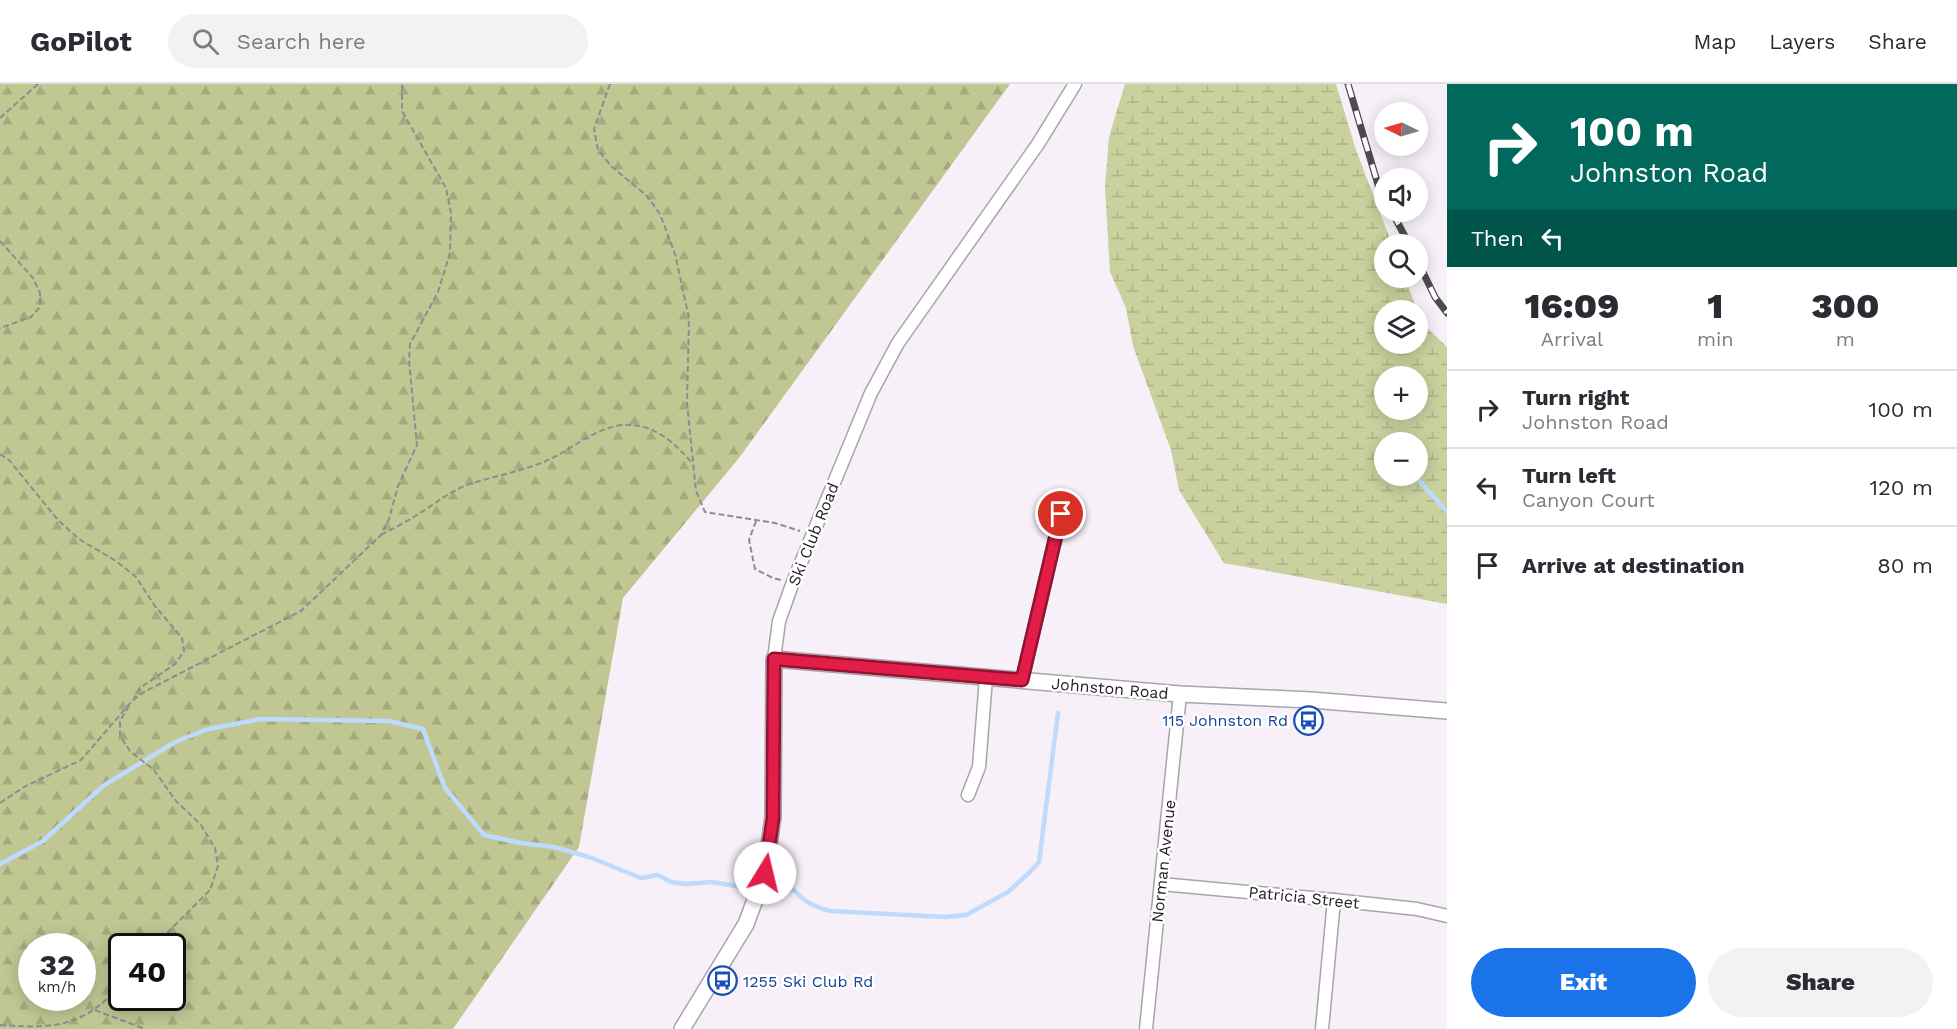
<!DOCTYPE html>
<html lang="en">
<head>
<meta charset="utf-8">
<style>
  :root { --surface:#fff; --page:#f2f2f3; --text:#2b2b33; --muted:#7c7c81; --line:#e1e1e2; --accent:#1a73e8 }
  body { margin:0; font-family:"Work Sans",sans-serif; background:var(--page); color:var(--text); height:100vh; display:flex; flex-direction:column; font-size:22px; white-space:nowrap }
  * { box-sizing:border-box; margin:0 }
  p { font-size:20px; color:var(--muted) }
  .icon { flex:none; width:33px; height:33px; fill:none; stroke:currentColor; stroke-width:2; stroke-linecap:round; stroke-linejoin:round }
  .map { position:relative; flex:1; overflow:hidden }
  .drawer { display:flex; flex-direction:column; background:var(--surface); width:510px }
  .drawer>* { flex:none }
  .hud { background:#00695c; color:#fff; overflow:hidden }
  .needle { width:39px; rotate:275deg }
  .controls { position:absolute; left:1374px; top:18px; display:grid; gap:12px }
  .controls a { display:grid; place-items:center; width:54px; height:54px; border-radius:50%; background:var(--surface); box-shadow:0 3px 15px #0003; font-size:30px }
  .speed { position:absolute; left:18px; top:849px; display:flex; gap:12px; font-size:30px; font-weight:700; text-align:center }
  .speed>* { display:grid; place-content:center; width:78px; height:78px; border-radius:50%; background:var(--surface); box-shadow:0 3px 15px #0003; line-height:1 }
  .speed small { font-size:15px; font-weight:400 }
  .speed .limit { border:3px solid #111; border-radius:9px; background:#fff; color:#111 }
  .pin { position:absolute; display:grid; place-items:center; width:51px; height:51px; color:#fff; margin:-26px; border:3px solid #fff; border-radius:50%; box-shadow:0 2px 6px #0007 }
  .me { position:absolute; width:66px; margin:-33px; rotate:9deg; stroke-linejoin:round; filter:drop-shadow(0 0 4px #0008) }
  .turn { display:flex; align-items:center; gap:21px; height:126px; padding:0 24px; font-size:27px }
  .turn .icon { width:78px; height:78px; stroke-width:2.5 }
  .turn b { display:block; font-size:42px; line-height:51px }
  .then { display:flex; align-items:center; height:57px; padding:0 24px; background:#0003; gap:12px; font-size:22px }
  .eta { display:flex; justify-content:space-evenly; align-items:center; height:102px; text-align:center }
  .eta b { font-size:36px; font-weight:800; line-height:42px }
  .primary-button { display:flex; gap:12px; margin-top:auto; padding:12px 24px }
  .primary-button a { flex:1; height:69px; border-radius:36px; background:var(--accent); color:#fff; font-size:24px; font-weight:800; line-height:69px; text-align:center }
  .primary-button a+a { background:var(--page); color:var(--text) }
  ul { padding:0; list-style:none }
  li { display:flex; align-items:center; gap:18px; height:78px; padding:0 24px; border-top:2px solid var(--line) }
  li div { flex:1 }
  li b { display:block; font-size:22px }
  li em { font-style:normal }
  header { display:flex; align-items:center; gap:36px; box-sizing:border-box; height:84px; padding:0 30px; background:var(--surface); border-bottom:2px solid var(--line) }
  header strong { font-size:28px }
  nav { display:flex; gap:33px; margin-inline-start:auto; font-size:21px }
  .search { width:420px; height:54px; background:var(--page); display:flex; align-items:center; gap:15px; box-sizing:border-box; padding:0 21px; border-radius:33px; color:var(--muted); font-size:22px }
  main { display:flex; flex:1; min-height:0 }
  .map>svg:first-child { display:block }
  .forest { fill:url(#forest-firs); fill-rule:evenodd }
  .wetland { fill:url(#wetland-marsh); fill-rule:evenodd }
  .lines { fill:none; stroke-linecap:round; stroke-linejoin:round }
  .stream { stroke:#bedbfd; stroke-width:4.5 }
  .minor-casing { stroke:#a9a3ab; stroke-width:15 }
  .tertiary-casing { stroke:#a9a3ab; stroke-width:18 }
  .path { stroke:#908b91; stroke-width:2; stroke-dasharray:6 3; stroke-linecap:butt }
  .minor { stroke:#fff; stroke-width:12 }
  .tertiary { stroke:#fff; stroke-width:15 }
  .rail-casing { stroke:#4e4b4f; stroke-width:7 }
  .rail { stroke:#fff; stroke-width:4.5; stroke-dasharray:14; stroke-linecap:butt }
  .route-casing { stroke:#92132f; stroke-width:15 }
  .route { stroke:#e11d48; stroke-width:10 }
  .labels { text-anchor:middle; stroke-width:5; stroke-linejoin:round; paint-order:stroke }
  .street-label { font-size:16px; fill:#1f1d20; stroke:#fff }
  .transit-label { font-size:16px; fill:#164399; stroke:#fff; text-anchor:end }
</style>
</head>
<body>
<header>
<strong>GoPilot</strong>
<div class="search"><svg class="icon" aria-label="search" viewBox="0 0 24 24"><circle cx="10" cy="10" r="6"/><path d="M15 15l6 6"/></svg>Search here</div>
<nav><a>Map</a><a>Layers</a><a>Share</a></nav>
</header>
<main>
<div class="map">
<svg width="1447" height="945" viewBox="0 0 1447 945">
  <defs>
    <pattern id="forest-firs" width="22" height="20" patternUnits="userSpaceOnUse" patternTransform="scale(1.5)"><rect width="22" height="20" fill="#c0c793"/><path d="M5 1l3.5 6h-7zM16 11l3.5 6h-7z" fill="#a5aa7e"/></pattern>
    <pattern id="wetland-marsh" width="20" height="14" patternUnits="userSpaceOnUse" patternTransform="scale(1.5)"><rect width="20" height="14" fill="#c9d19e"/><path d="M1 5h8M5 5V1M11 12h8M15 12V8" fill="none" stroke="#acb388"/></pattern>
  </defs>
  <rect width="100%" height="100%" fill="#f7f0f9"/>
  <path class="forest" d="M 0,0 L 1010,0 L 739,374 L 623,514 L 579,763 L 453,945 L 0,945 ZM 32,862 L 82,862 L 82,914 L 32,914 ZM 122,862 L 172,862 L 172,914 L 122,914 Z"/>
  <path class="wetland" d="M 1125,0 L 1336,0 L 1356,66 L 1392,160 L 1384,160 L 1384,194 L 1405,194 L 1417,226 L 1384,226 L 1384,260 L 1418,260 L 1418,227 L 1422,239 L 1447,263 L 1447,520 L 1224,479 L 1179,406 L 1171,366 L 1133,262 L 1126,224 L 1110,188 L 1105,103 L 1109,53 ZM 1384,292 L 1418,292 L 1418,326 L 1384,326 ZM 1384,358 L 1418,358 L 1418,392 L 1384,392 Z"/>
  <g class="lines">
    <g class="stream">
      <path d="M 1386,357 L 1387,358"/>
      <path d="M 1415,392 L 1447,428"/>
      <path d="M 0,780 L 43,757 L 103,702 L 175,658 L 208,645 L 261,635 L 389,637 L 423,645 L 445,704 L 484,751 L 521,759 L 554,763 L 589,773 L 641,794 L 658,791 L 671,798 L 686,800 L 712,798 L 747,804"/>
      <path d="M 771,805 L 782,807 L 794,806 C 804,818 815,823 830,827 L 945,833 L 966,831 L 1008,808 L 1031,787 L 1039,778 L 1058,629"/>
    </g>
    <defs>
      <g id="minor">
        <path d="M 774,575 L 779,537 L 793,498 L 871,309 L 898,259 L 1038,60 L 1075,0"/>
        <path d="M 1022,596 L 1061,430"/>
        <path d="M 968,711 L 979,683 L 986,594"/>
        <path d="M 1161,800 L 1334,816 L 1417,825 L 1447,832"/>
        <path d="M 1146,945 L 1180,610"/>
        <path d="M 1322,945 L 1334,816"/>
      </g>
      <path id="tertiary" d="M 682,945 L 746,840 L 765,789 L 773,733 L 774,575 L 1180,610 L 1311,616 L 1447,627"/>
    </defs>
    <use href="#minor" class="minor-casing"/>
    <use href="#tertiary" class="tertiary-casing"/>
    <g class="path">
      <path d="M 610,0 L 594,45 L 598,66 L 612,83 L 647,112 L 660,130 L 675,170 L 689,234 L 687,319 L 696,407 L 705,428 L 775,439 L 800,447"/>
      <path d="M 0,34 L 38,0"/>
      <path d="M 0,157 L 33,194 L 40,209 L 40,223 L 31,233 L 0,244"/>
      <path d="M 0,370 L 9,376 L 58,436 L 79,455 L 116,477 L 136,493 L 155,522 L 182,554 L 184,567 L 175,580 L 140,604 L 134,614"/>
      <path d="M 756,437 L 749,456 L 755,485 L 773,494 L 781,496"/>
      <path d="M 381,451 C 394,444 408,437 420,429 C 436,419 449,408 467,401 C 493,392 520,388 546,377 C 569,367 598,342 624,341 C 653,339 674,358 692,379"/>
      <path d="M 129,622 L 120,637 L 120,652 L 130,667 L 154,686 L 176,717 L 201,741 L 215,764 L 218,782 L 210,806 L 154,862"/>
      <path d="M 0,719 L 24,703 L 81,676 L 132,617 L 144,608 L 301,527 L 381,451 L 389,435 L 398,402 L 417,361 L 409,276 L 410,260 L 438,208 L 450,169 L 451,129 L 446,104 L 402,27 L 402,0"/>
      <path d="M 95,926 L 145,945"/>
      <path d="M 0,941 C 56,945 83,943 122,900"/>
    </g>
    <use href="#minor" class="minor"/>
    <use href="#tertiary" class="tertiary"/>
    <defs>
      <g id="rail">
        <path d="M 1348,0 L 1379,104 L 1384,113"/>
        <path d="M 1392,128 L 1409,160"/>
        <path d="M 1418,178 L 1435,213 L 1447,229"/>
      </g>
    </defs>
    <use href="#rail" class="rail-casing"/>
    <use href="#rail" class="rail"/>
  </g>
  <g class="lines">
    <defs>
      <path id="route" d="M 765,789 L 773,734 L 774,575 L 1022,596 L 1061,430"/>
    </defs>
    <use href="#route" class="route-casing"/>
    <use href="#route" class="route"/>
  </g>
  <defs>
    <symbol id="bus-ring" viewBox="-11 -11 22 22"><circle r="9.5" fill="#fff" stroke="#1a4fb4" stroke-width="1.5"/><path d="M-5-6H5V4H4V6H2V4H-2V6H-4V4H-5ZM-3.5-4V0h7V-4ZM-3.5 1.2v1.5H-2V1.2ZM2 1.2v1.5H3.5V1.2Z" fill="#1a4fb4"/></symbol>
  </defs>
  <g fill-rule="evenodd">
    <use href="#bus-ring" x="1292" y="620" width="33" height="33"/>
    <use href="#bus-ring" x="706" y="880" width="33" height="33"/>
  </g>
  <g class="labels">
    <g class="street-label">
      <text transform="translate(813 450) rotate(-68)" y="6">Ski Club Road</text>
      <text transform="translate(1110 604) rotate(5)" y="6">Johnston Road</text>
      <text transform="translate(1163 777) rotate(-84)" y="6">Norman Avenue</text>
      <text transform="translate(1304 813) rotate(6)" y="6">Patricia Street</text>
    </g>
    <g class="transit-label">
      <text x="1288" y="642">115 Johnston Rd</text>
      <text x="743" y="903" text-anchor="start">1255 Ski Club Rd</text>
    </g>
  </g>
</svg>
<div class="controls">
<a><svg class="needle" viewBox="-14 -14 28 28"><path d="M0-13l5 13h-10z" fill="#e53935"/><path d="M0 13l5-13h-10z" fill="#7c7c81"/></svg></a>
<a><svg class="icon" aria-label="sound" viewBox="0 0 24 24"><path d="M4 9h4l5-4v14l-5-4H4zM17 9q2 3 0 6"/></svg></a>
<a><svg class="icon" aria-label="search" viewBox="0 0 24 24"><circle cx="10" cy="10" r="6"/><path d="M15 15l6 6"/></svg></a>
<a><svg class="icon" aria-label="layers" viewBox="0 0 24 24"><path d="M12 4l9 5-9 5-9-5zM3 14l9 5 9-5"/></svg></a>
<a>+</a>
<a>−</a>
</div>
<div class="speed"><div>32<small>km/h</small></div><div class="limit">40</div></div>
<div class="pin" style="left:1061px;top:430px;background:#d93025"><svg class="icon" aria-label="arrive" viewBox="0 0 24 24"><path d="M6 21V4h12l-3 4 3 4H6"/></svg></div>
<svg class="me" style="left:765px;top:789px" viewBox="-20 -20 40 40"><circle r="19" fill="#fff"/><path d="M0-13L10 11 0 6-10 11z" fill="#e11d48"/></svg>
</div>
<section class="drawer">
<div class="hud">
<div class="turn"><svg class="icon" aria-label="right" viewBox="0 0 24 24"><path d="M7 20v-9h11M14 6l5 5-5 5"/></svg><div><b>100 m</b>Johnston Road</div></div>
<div class="then">Then<svg class="icon" aria-label="left" viewBox="0 0 24 24"><path d="M17 20v-9H6M10 6l-5 5 5 5"/></svg></div>
</div>
<div class="eta">
<div><b>16:09</b><p>Arrival</p></div>
<div><b>1</b><p>min</p></div>
<div><b>300</b><p>m</p></div>
</div>
<ul>
<li><svg class="icon" aria-label="right" viewBox="0 0 24 24"><path d="M7 20v-9h11M14 6l5 5-5 5"/></svg><div><b>Turn right</b><p>Johnston Road</p></div><em>100 m</em></li>
<li><svg class="icon" aria-label="left" viewBox="0 0 24 24"><path d="M17 20v-9H6M10 6l-5 5 5 5"/></svg><div><b>Turn left</b><p>Canyon Court</p></div><em>120 m</em></li>
<li><svg class="icon" aria-label="arrive" viewBox="0 0 24 24"><path d="M6 21V4h12l-3 4 3 4H6"/></svg><div><b>Arrive at destination</b></div><em>80 m</em></li>
</ul>
<div class="primary-button"><a>Exit</a><a>Share</a></div>
</section>
</main>
</body>
</html>
